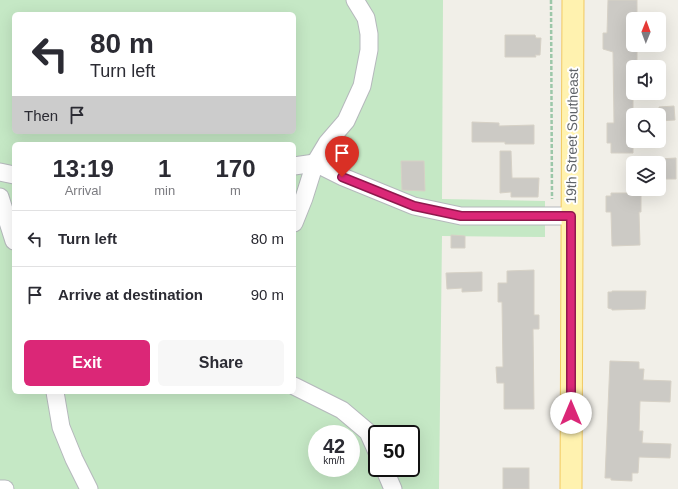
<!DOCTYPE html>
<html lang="en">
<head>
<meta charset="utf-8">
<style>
  :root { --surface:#fff; --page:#f7f7f7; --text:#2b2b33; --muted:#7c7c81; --line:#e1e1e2; --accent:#db2777 }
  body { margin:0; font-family:Helvetica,sans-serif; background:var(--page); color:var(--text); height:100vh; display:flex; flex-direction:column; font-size:15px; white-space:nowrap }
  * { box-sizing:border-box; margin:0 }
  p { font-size:13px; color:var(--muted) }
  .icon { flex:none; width:22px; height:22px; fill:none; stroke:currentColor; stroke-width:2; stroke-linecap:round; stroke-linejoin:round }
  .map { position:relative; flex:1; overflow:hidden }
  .side { position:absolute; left:12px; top:142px; width:284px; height:252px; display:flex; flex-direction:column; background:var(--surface); border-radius:6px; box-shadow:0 4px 16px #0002 }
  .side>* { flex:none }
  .top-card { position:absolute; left:12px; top:12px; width:284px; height:122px; border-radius:6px; box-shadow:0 4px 16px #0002; background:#fff; color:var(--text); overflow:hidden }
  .needle { width:26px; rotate:1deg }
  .buttons { position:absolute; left:626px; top:12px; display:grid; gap:8px }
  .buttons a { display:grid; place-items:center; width:40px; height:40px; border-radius:6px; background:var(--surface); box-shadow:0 4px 16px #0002; font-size:20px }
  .speed { position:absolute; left:308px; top:425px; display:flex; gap:8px; font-size:20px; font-weight:700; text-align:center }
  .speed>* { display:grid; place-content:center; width:52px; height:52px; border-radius:50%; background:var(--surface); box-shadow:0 4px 16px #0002; line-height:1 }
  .speed small { font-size:10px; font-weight:400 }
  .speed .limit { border:2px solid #111; border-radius:6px; background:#fff; color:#111 }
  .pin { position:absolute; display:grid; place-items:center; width:34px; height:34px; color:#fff; margin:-41px -17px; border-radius:50% 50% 50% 0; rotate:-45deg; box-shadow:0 0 4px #0007 }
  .pin .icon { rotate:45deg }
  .me { position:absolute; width:44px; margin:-22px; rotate:0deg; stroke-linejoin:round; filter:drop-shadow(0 0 3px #0008) }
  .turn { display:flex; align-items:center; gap:14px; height:84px; padding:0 12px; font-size:18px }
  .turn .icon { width:52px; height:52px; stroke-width:2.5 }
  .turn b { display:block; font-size:28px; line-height:34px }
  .then { display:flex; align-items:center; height:38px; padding:0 12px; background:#0003; gap:8px; font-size:15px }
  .eta { display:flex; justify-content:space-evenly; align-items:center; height:68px; text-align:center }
  .eta b { font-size:24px; font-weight:700; line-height:28px }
  .action { display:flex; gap:8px; margin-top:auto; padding:8px 12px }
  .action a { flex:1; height:46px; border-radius:6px; background:var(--accent); color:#fff; font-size:16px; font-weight:700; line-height:46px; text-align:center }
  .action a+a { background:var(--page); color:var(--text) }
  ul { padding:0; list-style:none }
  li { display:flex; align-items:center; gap:12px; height:56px; padding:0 12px; border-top:1px solid var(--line) }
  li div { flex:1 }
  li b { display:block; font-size:15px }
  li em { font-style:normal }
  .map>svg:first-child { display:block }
  .green { fill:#c5e8c5; fill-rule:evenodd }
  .building { fill:#cccac5; stroke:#d6d1c6 }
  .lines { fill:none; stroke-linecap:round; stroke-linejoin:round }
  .minor-casing { stroke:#b5b8bc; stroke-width:19 }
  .major-casing { stroke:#f2c960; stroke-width:23 }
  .path { stroke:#9cc7a9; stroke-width:2.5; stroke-dasharray:4 2; stroke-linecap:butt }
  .minor { stroke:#fff; stroke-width:17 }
  .major { stroke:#fff2af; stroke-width:21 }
  .route-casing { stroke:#8e194d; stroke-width:10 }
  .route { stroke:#db2777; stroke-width:7 }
  .labels { text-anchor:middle; stroke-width:4; stroke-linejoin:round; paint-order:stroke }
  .street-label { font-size:14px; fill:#5f6368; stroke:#fff }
</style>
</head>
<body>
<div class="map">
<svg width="678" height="489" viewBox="0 0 678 489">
  <rect width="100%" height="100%" fill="#f1efe8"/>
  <path class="green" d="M 0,0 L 443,0 L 442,199 L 545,201 L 545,237 L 442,236 L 439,489 L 0,489 ZM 14,14 L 294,14 L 294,132 L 14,132 ZM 14,144 L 294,144 L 294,392 L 14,392 ZM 317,434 L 351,434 L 351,468 L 317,468 ZM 377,434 L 411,434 L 411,468 L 377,468 Z"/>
  <g class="building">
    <path d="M 608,0 L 637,0 L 637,14 L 632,14 L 631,17 L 627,17 L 627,48 L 637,48 L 637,62 L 633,62 L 633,153 L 611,153 L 611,143 L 607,143 L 607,123 L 614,123 L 613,52 L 603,49 L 603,33 L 607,33 Z"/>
    <path d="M 505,35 L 535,35 L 536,38 L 541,38 L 540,55 L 535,55 L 536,57 L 505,57 Z"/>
    <path d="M 674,106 L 675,120 L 659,121 L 659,107 Z"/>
    <path d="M 472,122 L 499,123 L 499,126 L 534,125 L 534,144 L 505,144 L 505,142 L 472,142 Z"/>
    <path d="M 500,151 L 511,151 L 512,178 L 539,178 L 538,197 L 511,197 L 511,192 L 500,193 Z"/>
    <path d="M 676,158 L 676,179 L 659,179 L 659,159 Z"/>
    <path d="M 401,161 L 424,161 L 425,191 L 402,190 Z"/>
    <path d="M 611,193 L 641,193 L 641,212 L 639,212 L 640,245 L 612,246 L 611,212 L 606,212 L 606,196 L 611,196 Z"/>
    <path d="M 451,235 L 465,236 L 465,248 L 451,248 Z"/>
    <path d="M 534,270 L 534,315 L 539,315 L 539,329 L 533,329 L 534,409 L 504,409 L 504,383 L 497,383 L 496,367 L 503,367 L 502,302 L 498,302 L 498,283 L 507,283 L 507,271 Z"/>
    <path d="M 482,272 L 482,291 L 462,292 L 462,288 L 447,289 L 446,273 Z"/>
    <path d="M 612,291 L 646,291 L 645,309 L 612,310 L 612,309 L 608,308 L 608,292 L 612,292 Z"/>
    <path d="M 610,361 L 639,362 L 639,369 L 644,369 L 643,380 L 671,381 L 670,402 L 640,401 L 639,431 L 643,431 L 642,443 L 671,444 L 670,458 L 639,457 L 638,473 L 632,473 L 632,481 L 611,480 L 611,478 L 605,478 Z"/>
    <rect x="503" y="468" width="26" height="21"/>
  </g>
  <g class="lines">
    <defs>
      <g id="minor">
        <path d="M 294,166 L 315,163 L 343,177 L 414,206 L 461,216 L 571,216"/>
        <path d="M 0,172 L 14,175"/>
        <path d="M 0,197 L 14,241"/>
        <path d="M 294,223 L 304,198 L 315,163 L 327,143 L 346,121 L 362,86 L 369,50 L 369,34 L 366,18 L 355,0"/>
        <path d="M 294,386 L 342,410 L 368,432 L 377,452"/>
        <path d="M 55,392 L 61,427 L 74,459 L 89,489"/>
        <path d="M 384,468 L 393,489"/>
        <path d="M 0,489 L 5,489"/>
      </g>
      <path id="major" d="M 571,489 L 573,0"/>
    </defs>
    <use href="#minor" class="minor-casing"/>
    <use href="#major" class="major-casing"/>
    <path class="path" d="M 551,0 L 552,199"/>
    <use href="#minor" class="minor"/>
    <use href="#major" class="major"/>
  </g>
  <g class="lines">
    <defs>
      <path id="route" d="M 342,177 L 414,206 L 461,216 L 571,216 L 571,413"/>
    </defs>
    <use href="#route" class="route-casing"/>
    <use href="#route" class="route"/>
  </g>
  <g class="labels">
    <g class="street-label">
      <text transform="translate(572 136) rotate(-89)" y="5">19th Street Southeast</text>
    </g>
  </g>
</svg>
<div class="buttons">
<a><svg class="needle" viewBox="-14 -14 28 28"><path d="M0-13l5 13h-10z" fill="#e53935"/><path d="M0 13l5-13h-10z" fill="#7c7c81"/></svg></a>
<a><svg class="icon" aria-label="sound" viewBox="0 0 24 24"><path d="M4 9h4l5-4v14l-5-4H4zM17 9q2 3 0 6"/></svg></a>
<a><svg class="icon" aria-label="search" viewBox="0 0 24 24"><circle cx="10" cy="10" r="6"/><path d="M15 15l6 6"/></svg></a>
<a><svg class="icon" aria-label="layers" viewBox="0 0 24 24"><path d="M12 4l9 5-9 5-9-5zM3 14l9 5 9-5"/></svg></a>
</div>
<div class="speed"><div>42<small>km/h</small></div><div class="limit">50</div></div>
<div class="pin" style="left:342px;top:177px;background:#d93025"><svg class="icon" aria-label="arrive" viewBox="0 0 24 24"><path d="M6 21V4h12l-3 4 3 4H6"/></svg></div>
<svg class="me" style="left:571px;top:413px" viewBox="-20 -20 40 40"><circle r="19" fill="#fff"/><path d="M0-13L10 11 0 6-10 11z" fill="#db2777"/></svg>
<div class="top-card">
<div class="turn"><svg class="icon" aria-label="left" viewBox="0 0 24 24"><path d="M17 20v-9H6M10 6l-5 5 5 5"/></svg><div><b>80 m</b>Turn left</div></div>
<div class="then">Then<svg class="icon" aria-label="arrive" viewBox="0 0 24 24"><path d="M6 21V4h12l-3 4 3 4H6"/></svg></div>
</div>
<section class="side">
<div class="eta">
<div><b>13:19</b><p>Arrival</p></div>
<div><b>1</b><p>min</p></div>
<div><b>170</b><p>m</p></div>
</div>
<ul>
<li><svg class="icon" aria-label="left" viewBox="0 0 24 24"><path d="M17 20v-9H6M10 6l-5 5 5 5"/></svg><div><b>Turn left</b></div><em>80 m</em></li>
<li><svg class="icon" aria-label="arrive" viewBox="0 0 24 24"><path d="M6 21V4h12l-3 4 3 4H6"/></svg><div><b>Arrive at destination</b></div><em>90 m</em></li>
</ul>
<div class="action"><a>Exit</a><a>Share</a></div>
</section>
</div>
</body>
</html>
